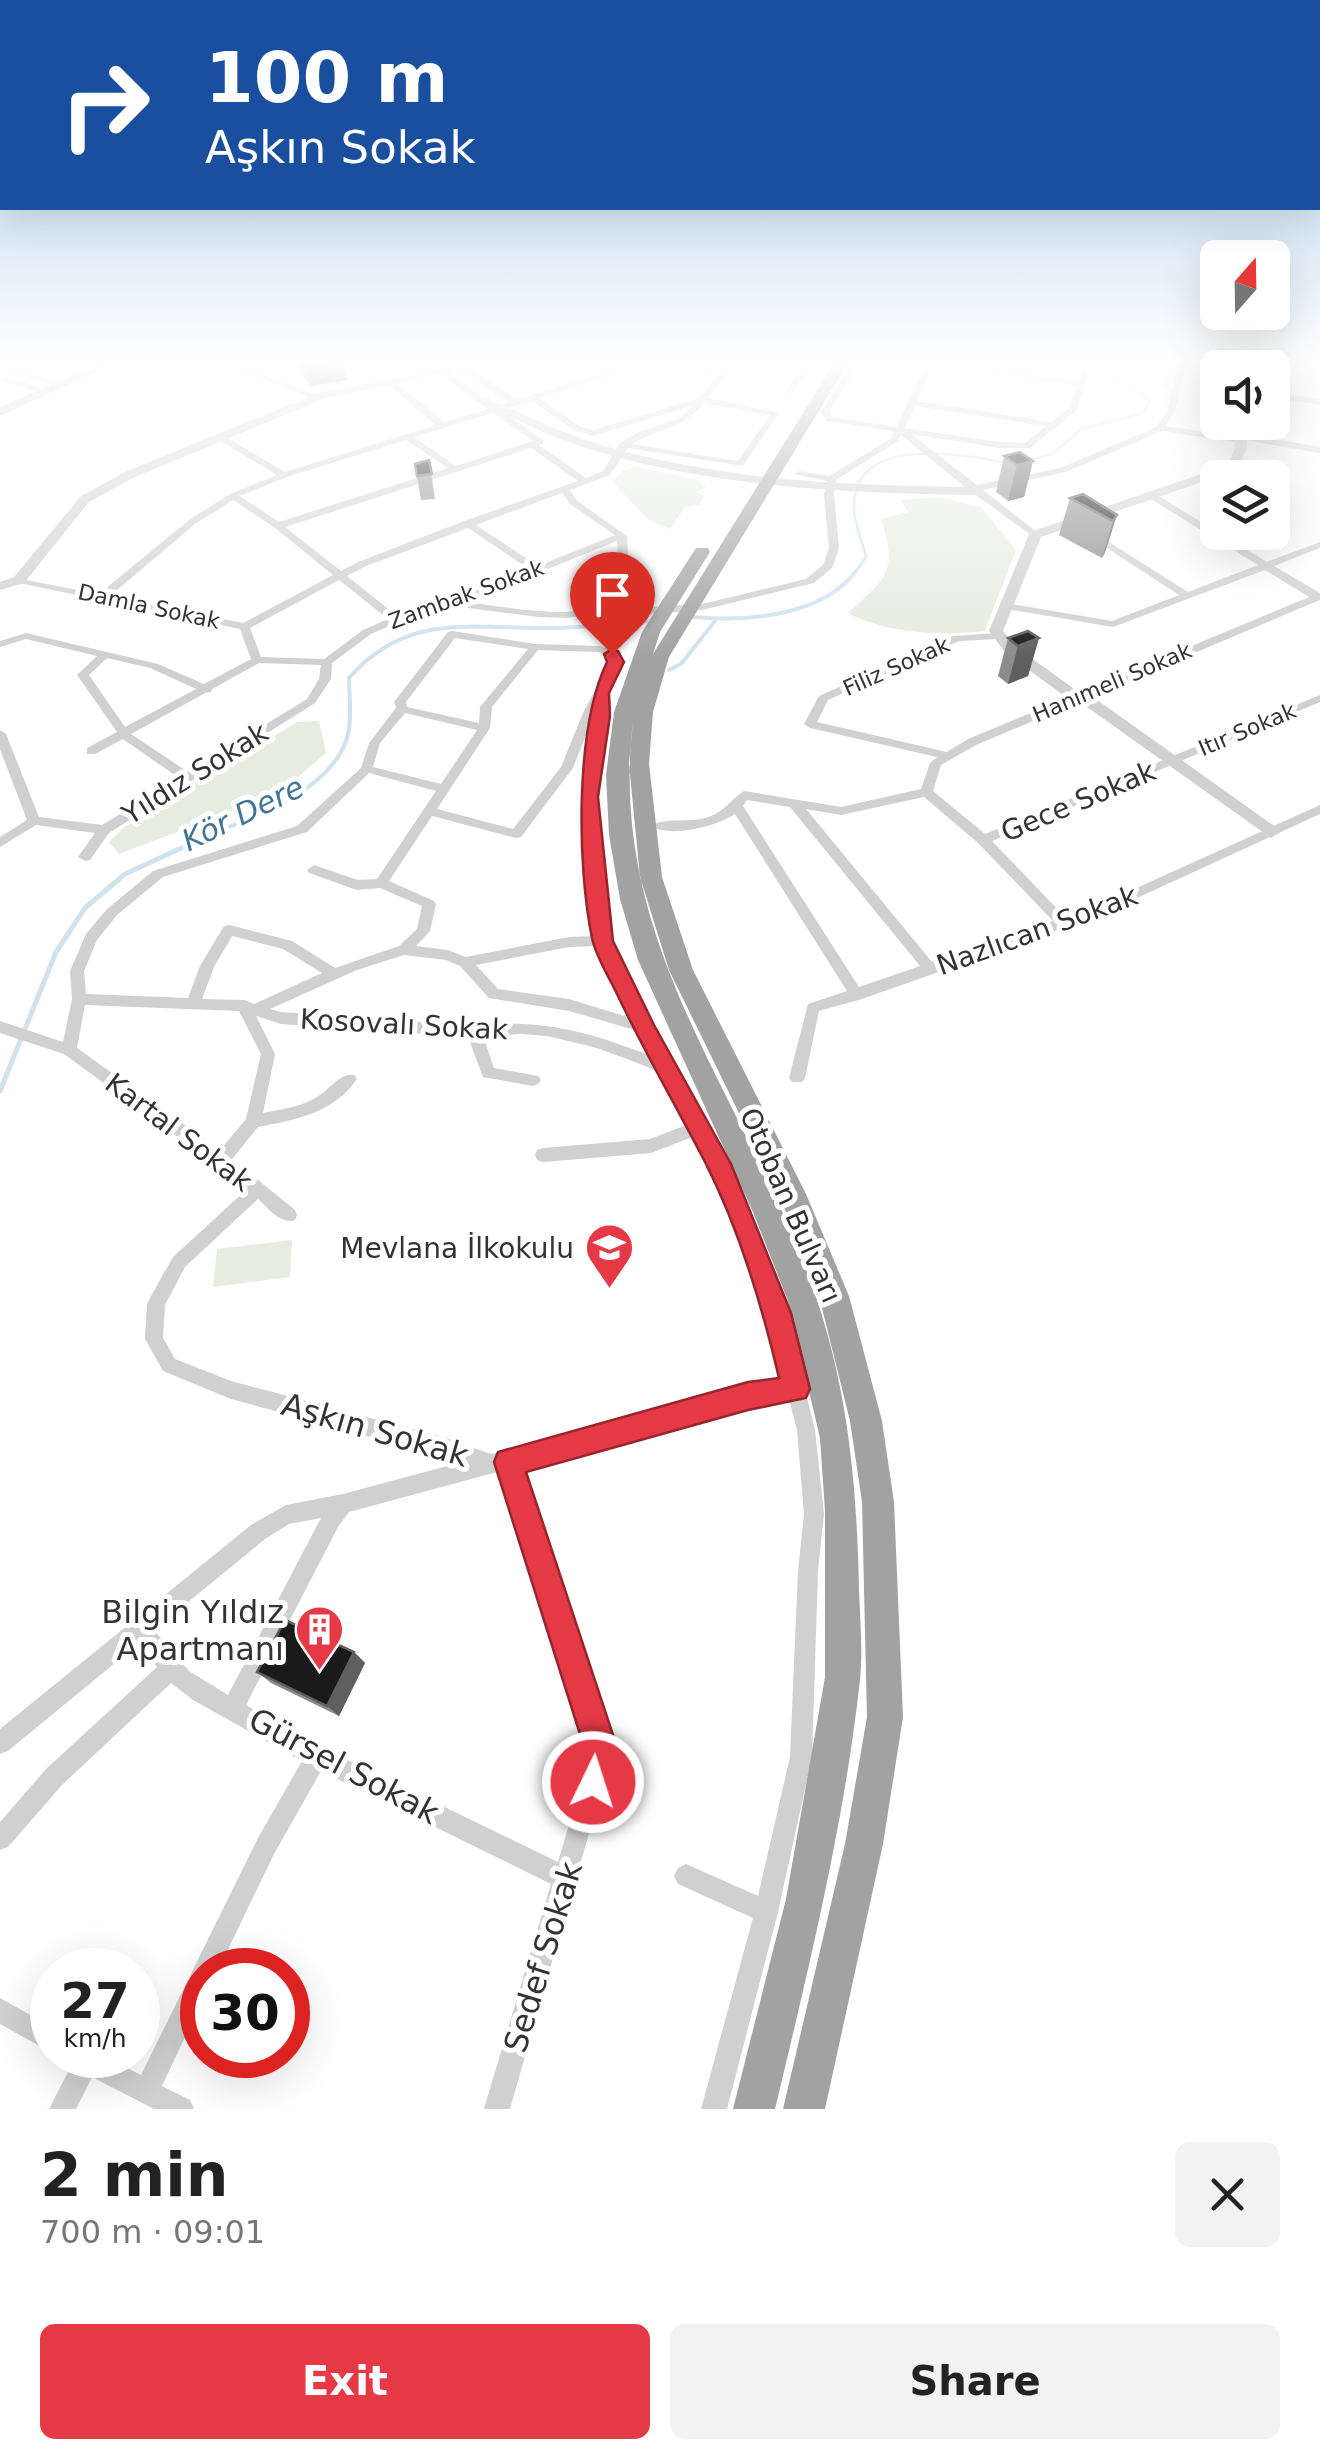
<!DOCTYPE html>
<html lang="en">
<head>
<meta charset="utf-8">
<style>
  :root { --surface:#fff; --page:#f2f2f2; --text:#222; --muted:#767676; --accent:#e63946 }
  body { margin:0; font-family:"DejaVu Sans",sans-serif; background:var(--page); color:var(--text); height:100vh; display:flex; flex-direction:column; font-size:38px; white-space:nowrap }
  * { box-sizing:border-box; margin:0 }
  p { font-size:32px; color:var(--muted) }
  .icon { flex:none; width:55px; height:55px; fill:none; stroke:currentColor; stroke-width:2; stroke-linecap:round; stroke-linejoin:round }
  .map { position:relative; height:2109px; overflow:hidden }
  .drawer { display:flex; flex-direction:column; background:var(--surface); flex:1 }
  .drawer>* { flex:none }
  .top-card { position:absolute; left:0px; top:0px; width:1320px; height:210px; box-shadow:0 10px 40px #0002; background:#1a4fa0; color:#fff; overflow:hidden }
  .needle { width:65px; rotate:20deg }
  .fabs { position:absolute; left:1200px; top:240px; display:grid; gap:20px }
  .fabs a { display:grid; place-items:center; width:90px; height:90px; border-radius:15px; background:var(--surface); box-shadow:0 10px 40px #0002; font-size:50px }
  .speed { position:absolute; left:30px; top:1948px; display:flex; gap:20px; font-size:50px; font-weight:700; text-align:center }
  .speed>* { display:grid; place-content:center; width:130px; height:130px; border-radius:50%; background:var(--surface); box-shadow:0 10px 40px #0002; line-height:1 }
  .speed small { font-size:25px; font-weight:400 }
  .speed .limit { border:15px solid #d22; background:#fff; color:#111 }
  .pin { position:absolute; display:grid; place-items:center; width:85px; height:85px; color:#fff; margin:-102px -42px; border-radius:50% 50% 50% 0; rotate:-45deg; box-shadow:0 0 10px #0007 }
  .pin .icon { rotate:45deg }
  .me { position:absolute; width:110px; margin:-55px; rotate:4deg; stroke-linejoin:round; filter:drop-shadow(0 0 8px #0008) }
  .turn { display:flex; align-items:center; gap:35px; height:210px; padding:0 40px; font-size:45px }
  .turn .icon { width:130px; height:130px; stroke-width:2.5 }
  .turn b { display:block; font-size:70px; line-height:85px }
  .round { display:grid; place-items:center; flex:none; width:105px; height:105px; border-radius:15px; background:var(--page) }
  .headline { display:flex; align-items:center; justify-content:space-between; height:170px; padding:0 40px }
  h1 { font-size:60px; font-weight:600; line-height:75px }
  .cta { display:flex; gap:20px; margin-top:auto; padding:20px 40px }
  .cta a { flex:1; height:115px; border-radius:15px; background:var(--accent); color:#fff; font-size:40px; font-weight:600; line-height:115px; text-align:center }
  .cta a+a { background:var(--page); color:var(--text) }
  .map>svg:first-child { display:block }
  .green { fill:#e6ecdf }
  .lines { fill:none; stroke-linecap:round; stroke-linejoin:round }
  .stream-far2 { stroke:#cfe2ee; stroke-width:2.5 }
  .stream-far1 { stroke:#cfe2ee; stroke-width:4 }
  .stream { stroke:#cfe2ee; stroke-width:5 }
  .minor { fill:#d0d0d0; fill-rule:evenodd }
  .tertiary { fill:#d0d0d0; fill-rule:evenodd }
  .secondary { fill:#bdbdbd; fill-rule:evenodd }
  .trunk { fill:#a2a2a2; fill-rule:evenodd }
  .wall { fill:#8c8c8c }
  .shaded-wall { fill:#5f5f5f }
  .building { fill:#1a1a1a; stroke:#5f5f5f; stroke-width:2.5 }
  .route { fill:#e63946; stroke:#96252e; stroke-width:2.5 }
  .labels { text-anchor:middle; stroke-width:10; stroke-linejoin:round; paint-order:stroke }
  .far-street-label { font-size:22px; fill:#333; stroke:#fff }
  .street-label { font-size:28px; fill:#333; stroke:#fff }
  .poi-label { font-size:28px; fill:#333; stroke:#fff; text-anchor:end }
  .water-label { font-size:30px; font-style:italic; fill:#3f7597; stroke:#fff }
  .near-street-label { font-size:32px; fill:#333; stroke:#fff }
  .near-poi-label { font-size:32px; fill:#333; stroke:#fff; text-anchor:end }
</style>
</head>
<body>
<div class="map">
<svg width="1320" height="2109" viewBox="0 0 1320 2109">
  <rect width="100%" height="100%" fill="#fff"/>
  <g class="green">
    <path d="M 1125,363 L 1177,363 L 1168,387 L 1131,382 L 1123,373 Z"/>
    <path d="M 638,467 L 698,480 L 706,488 L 696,491 L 704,496 L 700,505 L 685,507 L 670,529 L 649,520 L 612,482 L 623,470 Z"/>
    <path d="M 938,497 L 981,507 L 1016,550 L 985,631 C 941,636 888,634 848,613 C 887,577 898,572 881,519 L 908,512 L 900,500 Z"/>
    <path d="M 319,721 L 326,753 L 279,793 L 119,854 L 109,842 L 122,829 L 297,722 Z"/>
    <path d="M 292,1240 L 290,1277 L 213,1287 L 217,1249 Z"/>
  </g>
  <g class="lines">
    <g class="stream-far2">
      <path d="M 1029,460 L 1053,454 L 1081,429 L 1143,413 L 1150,402 L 1137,390 L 1104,373 L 1104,363"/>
      <path d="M 855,573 L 866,557 C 862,539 853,522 854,503 C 857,434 964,455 1009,463"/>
    </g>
    <g class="stream-far1">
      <path d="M 694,617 C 746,622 823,616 856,571"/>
      <path d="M 669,670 L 681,664 L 715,621"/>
      <path d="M 206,836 C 253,817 327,793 346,741 C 353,721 349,698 349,678 C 406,613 467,628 544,628 C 578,628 612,625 646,621"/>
    </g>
    <path class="stream" d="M 0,1091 L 56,952 L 85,908 L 125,874 L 212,834"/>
    <g class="minor">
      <path d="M 222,363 L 233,363 L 321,397 L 314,399 Z"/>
      <path d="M 623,363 L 633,363 L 611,376 L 539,398 L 581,427 L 593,430 L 699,398 L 718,374 L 664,365 L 660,363 L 679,363 L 722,369 L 727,363 L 735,363 L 708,398 L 779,413 L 743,466 L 628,448 L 610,475 L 570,490 L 576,500 L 627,536 L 631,608 L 702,604 L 806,579 L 823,565 L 829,548 L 824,494 L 827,481 L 794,474 L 799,471 L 830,476 L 891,438 L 894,431 L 827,421 L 821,412 L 852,363 L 860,363 L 829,412 L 833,417 L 896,427 L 926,363 L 934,363 L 917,401 L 1052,422 L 1069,408 L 1077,386 L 938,363 L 957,363 L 1079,381 L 1085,363 L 1093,363 L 1076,411 L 1030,448 L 1000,448 L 911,434 L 977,485 L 1060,468 L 1156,427 L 1167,412 L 1178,363 L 1186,363 L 1175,412 L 1165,426 L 1234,436 L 1238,433 L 1320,447 L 1320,453 L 1244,440 L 1240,443 L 1162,431 L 1066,472 L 983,490 L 1038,533 L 1040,535 L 1035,538 L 970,491 L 901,435 L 898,441 L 836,480 L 834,494 L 839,548 L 832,568 L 814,583 L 702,610 L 642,615 L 608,611 L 568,618 L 538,617 L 453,606 L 399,622 L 371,634 L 332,663 L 331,679 L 315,703 L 109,833 L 90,860 L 85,861 L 78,857 L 95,833 L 36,825 L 0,847 L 0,837 L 27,820 L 0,749 L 0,730 L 6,734 L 39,817 L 102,825 L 179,778 L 123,739 L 95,754 L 87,754 L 87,748 L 117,732 L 77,675 L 97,656 L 26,639 L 0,647 L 0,641 L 26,633 L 158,664 L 204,684 L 251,659 L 240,629 L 19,583 L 15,582 L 15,578 L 99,594 L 189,520 L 230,494 L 277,475 L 217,439 L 217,435 L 223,435 L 285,472 L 436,425 L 386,383 L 386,379 L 392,379 L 444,422 L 488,409 L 438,373 L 438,369 L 444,369 L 496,406 L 605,372 ZM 532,401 L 575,431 L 593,436 L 694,405 L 680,418 L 639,432 L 620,443 L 603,471 L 586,478 L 539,445 L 543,444 L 543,440 L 501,410 ZM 704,403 L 770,415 L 738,461 L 632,444 C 657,429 687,427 704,403 ZM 915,406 L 1046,426 L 1025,443 L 1000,442 L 905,428 ZM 493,413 L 533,441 L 456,466 L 414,437 ZM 406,440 L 448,468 L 279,522 L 240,496 L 287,477 ZM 531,448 L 578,481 L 464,521 L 358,562 L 341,571 L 285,527 ZM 562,493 L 570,504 L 615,535 L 538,566 L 476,525 ZM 233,500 L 275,528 L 333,575 L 243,623 L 110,596 L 195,524 ZM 468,528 L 529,569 L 449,601 L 397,616 L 347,576 L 366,566 ZM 617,541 L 621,606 C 601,604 583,611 564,612 C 531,612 498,606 466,602 ZM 339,580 L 388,619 L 363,630 L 324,659 L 261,657 L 250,628 ZM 107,658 L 150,668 L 196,689 L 125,727 L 89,675 ZM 259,663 L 321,665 L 319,679 L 307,699 L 188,772 L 131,734 L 205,693 L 211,692 L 212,689 Z"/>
      <path d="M 805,363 L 813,363 L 793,393 L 787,393 L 786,391 Z"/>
      <path d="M 0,364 L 56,381 L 57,383 L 50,385 L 0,369 Z"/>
      <path d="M 4,376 L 40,387 L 41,389 L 37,392 L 1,380 L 1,376 Z"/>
      <path d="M 1272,392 L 1320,399 L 1320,405 L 1272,397 Z"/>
      <path d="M 1149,494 L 1155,494 L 1267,562 L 1320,542 L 1320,548 L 1274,566 L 1320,593 L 1320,600 L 976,745 L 941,765 L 933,791 L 985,834 L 1320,695 L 1320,702 L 992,841 L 1065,917 L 1090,909 L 1320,805 L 1320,814 L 1100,915 L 862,999 L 819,1011 L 805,1078 L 802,1082 L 792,1082 L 789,1078 L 808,1004 L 847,991 L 735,814 C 715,827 671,838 651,826 C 664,817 688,823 705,818 C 723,814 731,799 744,791 L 841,807 L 921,789 L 930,763 L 937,757 L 810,728 L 804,724 L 819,696 L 953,636 L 998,633 L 1003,636 L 998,639 L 959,641 L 828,700 L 817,722 L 947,752 L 968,739 L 1309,597 L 1265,570 L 1113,627 L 1001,608 L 1001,604 L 1005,603 L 1112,621 L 1179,595 L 1087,535 L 1087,531 L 1090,530 L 1188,592 L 1258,565 L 1149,498 ZM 924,797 L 978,843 L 1053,921 L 932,962 L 806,809 L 841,815 ZM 747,800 L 790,807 L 920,966 L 859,987 L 743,806 Z"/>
      <path d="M 452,631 L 535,644 L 600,646 L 616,652 L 622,662 L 605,693 L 607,715 L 595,797 L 610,941 L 650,1026 L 727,1164 L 786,1313 L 815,1430 L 824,1514 L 818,1571 L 812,1757 L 778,1912 L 727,2109 L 701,2109 L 753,1918 L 678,1884 L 674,1876 L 678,1868 L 686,1864 L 758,1896 L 790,1757 L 798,1571 L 804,1514 L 797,1430 L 789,1399 C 697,1412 610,1447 519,1467 L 613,1750 L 577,1875 L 579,1879 L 573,1888 L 510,2109 L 484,2109 L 551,1884 L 321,1771 L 274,1854 L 218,1970 L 202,1970 L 202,2001 L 162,2086 L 190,2100 L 194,2109 L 154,2109 L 92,2077 L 76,2109 L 49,2109 L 71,2066 L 67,2064 L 63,2055 L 102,2055 L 141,2075 L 258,1838 L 302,1761 L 193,1700 L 171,1683 L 62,1785 L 8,1847 L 0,1850 L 0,1822 L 46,1769 L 157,1667 L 138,1644 L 8,1751 L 0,1754 L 0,1729 L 251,1525 L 286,1505 L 343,1494 L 462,1462 L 231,1399 L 163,1371 L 145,1339 L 147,1304 L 150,1298 L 173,1257 L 246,1190 L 216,1165 L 64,1054 L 0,1033 L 0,1021 L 63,1042 L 72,999 L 70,971 L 86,934 L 107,909 L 153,871 L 297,826 L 361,768 L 369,743 L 396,708 L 394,702 L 448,632 ZM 455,638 L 528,649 L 480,707 L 479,723 L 407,707 L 406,702 ZM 538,650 L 598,652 L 608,656 L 610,662 L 583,713 L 561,767 L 513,829 L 437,809 L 490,728 L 492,707 ZM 595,712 L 583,797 L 596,936 L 569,937 L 466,957 L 448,950 L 416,946 L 430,931 L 436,904 L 434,901 L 389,881 L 432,816 L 516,838 L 521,837 L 573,768 ZM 405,713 L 477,730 L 441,784 L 373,767 L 380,743 ZM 369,773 L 436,791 L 377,879 L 358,880 L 314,865 L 307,870 L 309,873 L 357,890 L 380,888 L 422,906 L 417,929 L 399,946 L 335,968 L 292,941 L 229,925 L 224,926 L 200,966 L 188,998 L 86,994 L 84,971 L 97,940 L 117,915 L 163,877 L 307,832 ZM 232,936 L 283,949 L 322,973 L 254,1004 L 244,1000 L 202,999 L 214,967 ZM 598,946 L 631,1018 L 569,999 L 498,989 L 476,965 L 569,947 ZM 404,955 L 446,960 L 460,966 L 489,998 L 569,1011 L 638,1031 L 651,1056 C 594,1033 536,1017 474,1026 L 281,1012 L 270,1009 L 357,970 ZM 85,1005 L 239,1011 L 261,1054 L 246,1119 L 220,1150 L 77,1048 ZM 256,1016 L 281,1024 L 468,1037 L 483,1077 L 533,1086 L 538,1084 L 541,1080 L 538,1076 L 494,1068 L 483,1036 L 521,1034 L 547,1036 L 597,1048 L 640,1064 L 661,1073 L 689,1124 L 650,1139 L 543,1148 L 537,1150 L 535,1155 L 537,1160 L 543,1162 L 651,1153 L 695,1136 C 736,1210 765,1300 785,1382 L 748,1387 L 571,1437 L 491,1454 L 446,1438 L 231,1381 L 175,1359 L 163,1338 L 165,1305 L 185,1267 L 258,1199 C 268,1208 281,1225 295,1220 L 297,1215 L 295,1210 L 232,1159 L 258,1127 C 295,1120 334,1113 357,1079 L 354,1075 C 340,1073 332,1087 320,1095 C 303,1107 282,1109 263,1113 L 275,1054 ZM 501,1471 L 591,1750 L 558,1862 L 325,1749 L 246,1705 L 338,1527 L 349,1512 ZM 321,1518 L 228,1695 L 189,1671 L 154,1630 L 265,1539 L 289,1524 Z"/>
      <path d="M 0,1998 L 52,2027 L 52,2053 L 0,2024 Z"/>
    </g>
    <g class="tertiary">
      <path d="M 489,363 L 471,369 L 520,400 L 520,404 L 512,404 L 459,371 L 326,398 L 135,477 L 89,502 L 24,583 L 0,590 L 0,582 L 14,577 L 81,496 L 127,471 L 319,393 L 460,364 Z"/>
      <path d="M 1241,363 L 1251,363 L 1251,368 L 1240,368 Z"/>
      <path d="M 479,398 L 487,398 C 527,416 566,435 608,447 C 728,481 852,486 976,487 L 982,491 L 976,495 C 849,493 722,488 599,452 C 557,440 518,421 479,402 Z"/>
      <path d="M 1232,422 L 1244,422 L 1247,448 L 1237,470 L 1041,537 L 1003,631 L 1015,646 L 1077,691 L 1086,692 L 1277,828 L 1280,832 L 1271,838 L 1080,702 L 1071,701 L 1005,652 L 989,631 L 1030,532 L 1228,465 L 1235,448 Z"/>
    </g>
    <path class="secondary" d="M 100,363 L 116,363 L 0,416 L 0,407 Z"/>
    <path class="trunk" d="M 834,363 L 848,363 L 669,657 L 653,712 L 649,764 L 662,877 L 693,970 L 806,1194 L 849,1296 L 882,1421 L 894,1502 L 903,1717 L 883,1844 L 825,2109 L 783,2109 L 845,1844 L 867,1717 L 862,1502 L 850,1421 L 819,1296 L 779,1195 L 669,970 L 640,877 L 629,764 L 633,721 C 606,949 749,1097 817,1300 C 849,1396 857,1490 859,1590 C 860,1619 863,1651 860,1680 C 844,1825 809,1967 775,2109 L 733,2109 L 786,1899 L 825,1677 L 825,1511 L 820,1438 L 788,1301 L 753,1212 L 638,960 L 620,899 L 609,835 L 606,775 L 614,712 L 642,632 L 696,548 L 708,548 L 710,552 L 660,632 L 653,654 Z"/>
  </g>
  <g class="wall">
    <path d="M 298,363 L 344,363 L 347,380 L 311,386 L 300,373 Z"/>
    <path d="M 1004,456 L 1033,461 L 1024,497 L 1008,501 L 996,492 Z"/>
    <path d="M 429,460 L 435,499 L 421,500 L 415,464 Z"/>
    <path d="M 1070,498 L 1117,515 L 1105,552 L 1102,558 L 1059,535 Z"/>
    <path d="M 1008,638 L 1039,638 L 1028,676 L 1008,684 L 998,676 Z"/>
    <path d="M 354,1652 L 365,1663 L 339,1716 L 271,1683 L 257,1672 Z"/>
  </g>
  <g class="shaded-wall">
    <path d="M 344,363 L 347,380 L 311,386 L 307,369 Z"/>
    <path d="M 1033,461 L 1024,497 L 1008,501 L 1017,465 Z"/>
    <path d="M 1117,515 L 1105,552 L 1102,558 L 1113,521 Z"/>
    <path d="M 1039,638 L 1028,676 L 1008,684 L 1018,646 Z"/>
    <path d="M 354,1652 L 365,1663 L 339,1716 L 327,1706 Z"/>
  </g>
  <g class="building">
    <path d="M 302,363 L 344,363 L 307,369 Z"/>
    <path d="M 1020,452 L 1033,461 L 1017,465 L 1004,456 Z"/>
    <path d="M 429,460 L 432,474 L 417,476 L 415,464 Z"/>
    <path d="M 1083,494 L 1117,515 L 1113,521 L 1070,498 Z"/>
    <path d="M 1028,631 L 1039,638 L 1018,646 L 1008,638 Z"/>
    <path d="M 285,1620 L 354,1652 L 327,1706 L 257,1672 Z"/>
  </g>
  <linearGradient id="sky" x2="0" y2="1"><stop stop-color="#9ec6ea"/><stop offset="0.55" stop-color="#fff"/><stop offset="1" stop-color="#fff" stop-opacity="0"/></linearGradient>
  <rect width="1320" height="658" fill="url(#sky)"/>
  <path class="route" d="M 612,649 L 618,651 L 624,662 L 609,693 L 610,716 L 598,797 L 613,941 L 654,1025 L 731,1164 L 791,1313 L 810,1389 L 806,1398 L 748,1410 L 526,1472 L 618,1750 L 605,1794 L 593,1799 L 581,1794 L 576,1782 L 585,1750 L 494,1462 L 498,1452 L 748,1382 L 779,1378 C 762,1305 739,1229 705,1162 C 676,1106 644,1051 617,994 C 609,977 596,957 592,938 C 577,865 575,728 607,662 L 604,654 Z"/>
  <defs>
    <symbol id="school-pin" viewBox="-11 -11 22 30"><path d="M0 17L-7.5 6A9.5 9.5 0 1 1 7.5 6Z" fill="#e63946" stroke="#fff"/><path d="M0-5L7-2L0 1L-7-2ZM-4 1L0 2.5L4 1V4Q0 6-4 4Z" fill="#fff"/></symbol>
    <symbol id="building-pin" viewBox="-11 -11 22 30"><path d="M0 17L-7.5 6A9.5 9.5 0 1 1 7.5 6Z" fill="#e63946" stroke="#fff"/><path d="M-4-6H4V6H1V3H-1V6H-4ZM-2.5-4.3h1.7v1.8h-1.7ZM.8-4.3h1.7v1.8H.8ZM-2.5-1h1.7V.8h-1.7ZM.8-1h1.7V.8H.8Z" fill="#fff"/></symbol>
  </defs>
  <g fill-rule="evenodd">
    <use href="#school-pin" x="582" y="1220" width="55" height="75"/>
    <use href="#building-pin" x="292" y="1602" width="55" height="75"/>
  </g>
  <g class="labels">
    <g class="far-street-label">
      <text transform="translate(466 594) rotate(-20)" y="8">Zambak Sokak</text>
      <text transform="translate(149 606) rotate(12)" y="8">Damla Sokak</text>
      <text transform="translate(896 666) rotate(-24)" y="8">Filiz Sokak</text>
      <text transform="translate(1112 682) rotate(-23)" y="8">Hanımeli Sokak</text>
      <text transform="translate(1247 729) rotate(-23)" y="8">Itır Sokak</text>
    </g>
    <g class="street-label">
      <text transform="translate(195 773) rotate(-32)" y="10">Yıldız Sokak</text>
      <text transform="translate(1078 801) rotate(-23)" y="10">Gece Sokak</text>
      <text transform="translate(1037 930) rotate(-20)" y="10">Nazlıcan Sokak</text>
      <text transform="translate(404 1024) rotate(3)" y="10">Kosovalı Sokak</text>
      <text transform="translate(179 1132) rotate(37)" y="10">Kartal Sokak</text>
      <text transform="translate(791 1205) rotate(66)" y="10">Otoban Bulvarı</text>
    </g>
    <g class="poi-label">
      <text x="574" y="1258">Mevlana İlkokulu</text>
    </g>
    <g class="water-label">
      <text transform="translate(243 814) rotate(-26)" y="10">Kör Dere</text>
    </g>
    <g class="near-street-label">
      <text transform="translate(375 1430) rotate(16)" y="11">Aşkın Sokak</text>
      <text transform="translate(344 1766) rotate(28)" y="11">Gürsel Sokak</text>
      <text transform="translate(543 1957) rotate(-73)" y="11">Sedef Sokak</text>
    </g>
    <g class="near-poi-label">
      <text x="284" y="1623">Bilgin Yıldız<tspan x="284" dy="37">Apartmanı</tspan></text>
    </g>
  </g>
</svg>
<div class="fabs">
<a><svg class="needle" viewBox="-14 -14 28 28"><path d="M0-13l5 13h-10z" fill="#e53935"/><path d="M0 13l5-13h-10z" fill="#767676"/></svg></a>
<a><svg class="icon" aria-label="sound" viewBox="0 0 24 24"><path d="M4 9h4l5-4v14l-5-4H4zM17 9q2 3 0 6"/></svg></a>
<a><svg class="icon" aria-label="layers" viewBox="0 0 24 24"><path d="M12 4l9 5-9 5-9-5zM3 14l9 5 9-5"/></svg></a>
</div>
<div class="speed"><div>27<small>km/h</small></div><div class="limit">30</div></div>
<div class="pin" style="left:612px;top:654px;background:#d93025"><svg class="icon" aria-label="arrive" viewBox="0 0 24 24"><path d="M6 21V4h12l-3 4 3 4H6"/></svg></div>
<svg class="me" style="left:593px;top:1782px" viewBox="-20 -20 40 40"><circle r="17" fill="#e63946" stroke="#fff" stroke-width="3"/><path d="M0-11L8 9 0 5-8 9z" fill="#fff"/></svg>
<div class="top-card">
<div class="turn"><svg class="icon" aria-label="right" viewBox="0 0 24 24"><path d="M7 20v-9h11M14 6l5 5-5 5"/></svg><div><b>100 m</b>Aşkın Sokak</div></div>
</div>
</div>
<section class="drawer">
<div class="headline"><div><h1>2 min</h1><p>700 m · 09:01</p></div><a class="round"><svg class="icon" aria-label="close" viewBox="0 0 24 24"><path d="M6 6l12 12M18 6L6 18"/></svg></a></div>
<div class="cta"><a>Exit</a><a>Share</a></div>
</section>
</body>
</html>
